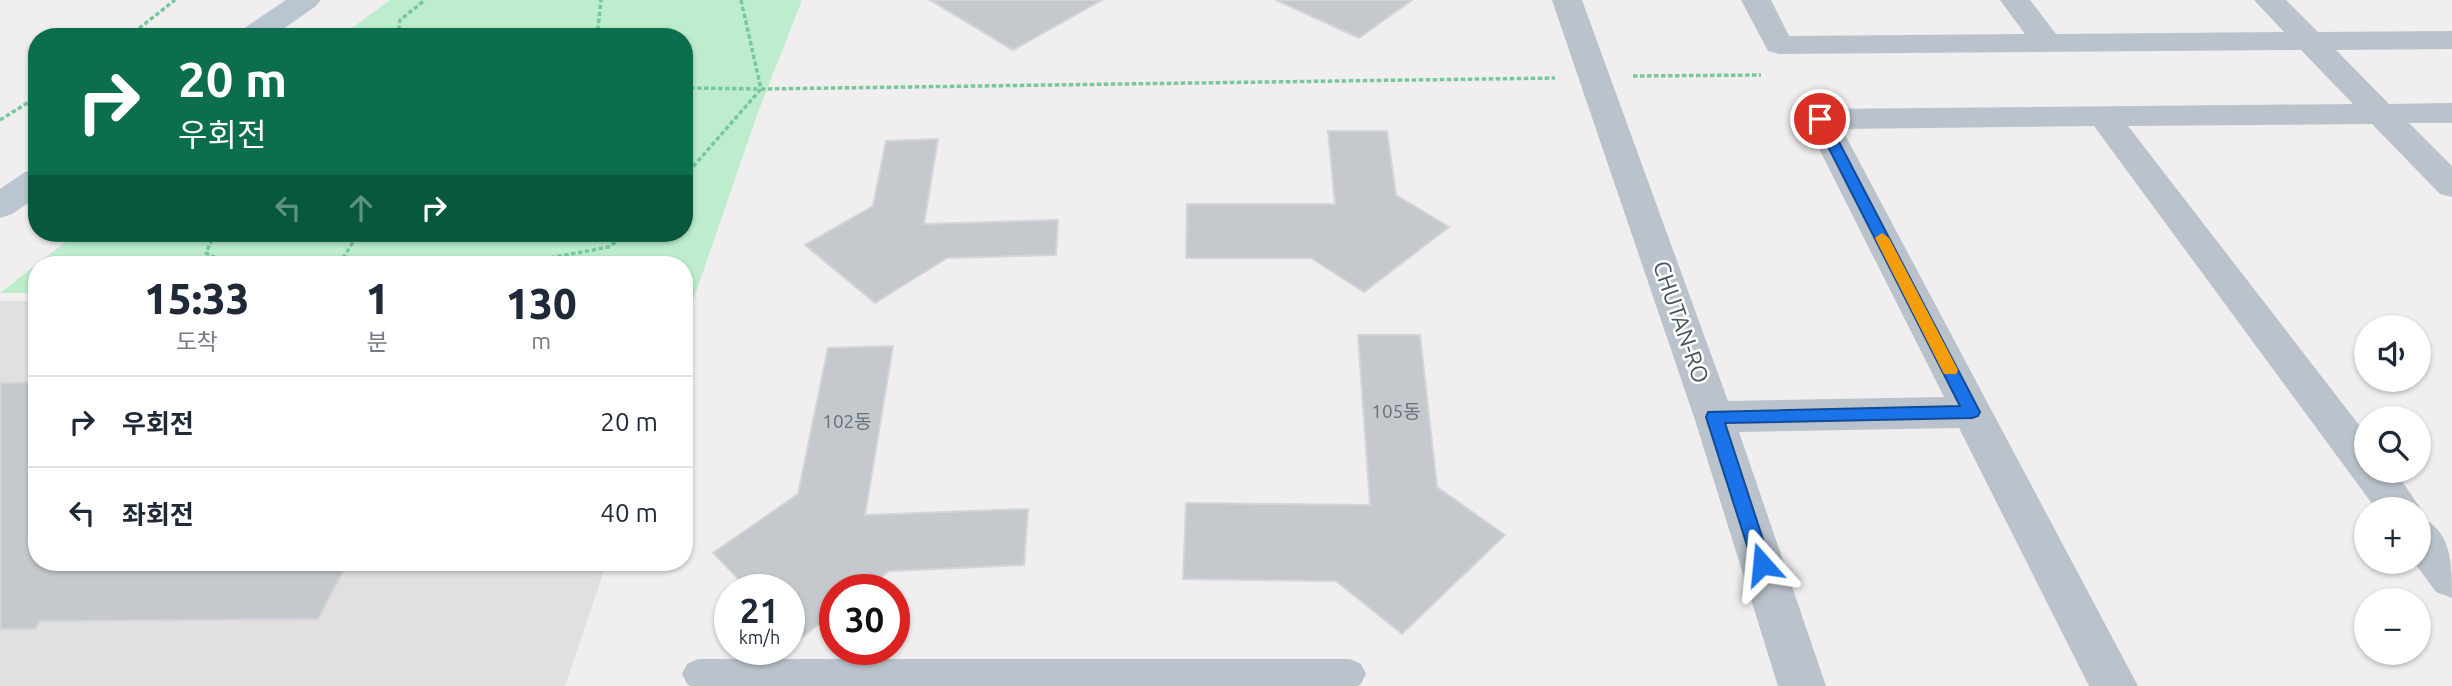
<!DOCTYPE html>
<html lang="ko">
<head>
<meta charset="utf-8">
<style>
  :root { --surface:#fff; --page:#f6f6f7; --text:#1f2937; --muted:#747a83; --line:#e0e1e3 }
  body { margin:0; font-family:Ubuntu,"Noto Sans KR",sans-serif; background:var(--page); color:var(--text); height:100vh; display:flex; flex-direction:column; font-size:26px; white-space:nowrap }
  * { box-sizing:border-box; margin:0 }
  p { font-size:23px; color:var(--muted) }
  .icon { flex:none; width:38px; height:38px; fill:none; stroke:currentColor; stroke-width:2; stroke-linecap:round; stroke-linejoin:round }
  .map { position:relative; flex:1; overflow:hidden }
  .drawer { position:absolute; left:28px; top:256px; width:665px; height:315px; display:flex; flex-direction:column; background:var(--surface); border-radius:28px; box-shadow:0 2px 5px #0004 }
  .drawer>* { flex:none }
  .hud { position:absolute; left:28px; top:28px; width:665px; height:214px; border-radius:28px; box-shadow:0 2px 5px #0004; background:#0b6e4f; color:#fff; overflow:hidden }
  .fabs { position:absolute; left:2354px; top:315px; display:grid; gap:14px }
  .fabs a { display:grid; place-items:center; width:77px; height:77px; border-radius:50%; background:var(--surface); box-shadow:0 2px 5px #0004; font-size:35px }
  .speed { position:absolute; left:714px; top:574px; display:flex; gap:14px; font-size:35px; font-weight:700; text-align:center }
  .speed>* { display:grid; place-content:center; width:91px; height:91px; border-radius:50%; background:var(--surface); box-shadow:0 2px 5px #0004; line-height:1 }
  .speed small { font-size:18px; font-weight:400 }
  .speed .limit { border:10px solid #d22; background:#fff; color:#111 }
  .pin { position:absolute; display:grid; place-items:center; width:60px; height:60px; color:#fff; margin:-30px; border:4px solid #fff; border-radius:50%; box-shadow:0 2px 7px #0007 }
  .me { position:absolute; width:77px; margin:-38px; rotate:342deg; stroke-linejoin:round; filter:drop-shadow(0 0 5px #0008) }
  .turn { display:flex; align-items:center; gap:24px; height:147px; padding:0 35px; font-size:32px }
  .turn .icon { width:91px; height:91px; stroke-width:2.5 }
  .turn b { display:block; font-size:49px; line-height:60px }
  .lanes { display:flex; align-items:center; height:66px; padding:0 35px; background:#0003; justify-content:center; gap:35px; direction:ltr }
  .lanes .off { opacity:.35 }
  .eta { display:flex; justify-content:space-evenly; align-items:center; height:119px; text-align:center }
  .eta b { font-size:42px; font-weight:800; line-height:49px }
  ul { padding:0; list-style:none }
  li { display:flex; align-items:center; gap:21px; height:91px; padding:0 35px; border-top:2px solid var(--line) }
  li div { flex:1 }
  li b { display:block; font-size:26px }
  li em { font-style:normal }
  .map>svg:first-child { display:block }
  .education { fill:#e1dfe0 }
  .green { fill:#bdedcd }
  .building { fill:#c5c9cd; stroke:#d2d5d9; stroke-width:2 }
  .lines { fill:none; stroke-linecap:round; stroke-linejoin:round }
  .path { stroke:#77c99b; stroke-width:3.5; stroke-dasharray:4.5 2.5; stroke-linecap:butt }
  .lane { fill:#bac3cb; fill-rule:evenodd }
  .street { fill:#bac3cb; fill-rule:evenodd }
  .secondary { fill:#bac6cf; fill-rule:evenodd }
  .route { fill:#1a73e8; stroke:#114b97; stroke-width:2 }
  .slow { fill:#f59e0b }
  .labels { text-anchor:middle; stroke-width:5; stroke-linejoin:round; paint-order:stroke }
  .number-label { font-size:19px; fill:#667078 }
  .street-label { font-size:23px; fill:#47535b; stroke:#fff }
</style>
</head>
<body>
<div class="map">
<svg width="2452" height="686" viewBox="0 0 2452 686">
  <rect width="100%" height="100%" fill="#f0eeee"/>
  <path class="education" d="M 0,301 L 37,301 L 37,562 L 607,562 L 565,686 L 0,686 Z"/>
  <path class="green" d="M 390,0 L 802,0 L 757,115 L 694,298 L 684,298 L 684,264 L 37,264 L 37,293 L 0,293 L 77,233 L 684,233 L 684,37 L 340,37 Z"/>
  <g class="building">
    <path d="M 930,0 L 1102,0 L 1013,50 Z"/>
    <path d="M 1276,0 L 1412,0 L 1359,38 Z"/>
    <path d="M 1328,131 L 1387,131 L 1396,195 L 1449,227 L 1364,292 L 1311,258 L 1186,258 L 1187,204 L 1335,204 Z"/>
    <path d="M 938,139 L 924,224 L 1058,220 L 1056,255 L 947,258 L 875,303 L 805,245 L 873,206 L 886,141 Z"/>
    <path d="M 1358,335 L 1420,335 L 1437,487 L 1505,535 L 1402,634 L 1336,581 L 1183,579 L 1186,503 L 1370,505 Z"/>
    <path d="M 893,346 L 865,515 L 1028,509 L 1024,565 L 889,571 L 865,590 L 835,590 L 835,612 L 789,647 L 789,590 L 749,590 L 713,553 L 798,494 L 828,348 Z"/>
    <path d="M 37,382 L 37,562 L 348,562 L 318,619 L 40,621 L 35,629 L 0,629 L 0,383 Z"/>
  </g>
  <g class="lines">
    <g class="path">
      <path d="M 741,0 L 761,89 L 1555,78"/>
      <path d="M 128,37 L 175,0"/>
      <path d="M 398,37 L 400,20 L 425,0"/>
      <path d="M 597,37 L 601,0"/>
      <path d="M 684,64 L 690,81 L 684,99"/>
      <path d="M 1633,76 L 1761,75"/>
      <path d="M 690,88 L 760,89"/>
      <path d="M 0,120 L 37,97"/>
      <path d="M 684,177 L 761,89"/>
      <path d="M 215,233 L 206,253 L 227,264"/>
      <path d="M 339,264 L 359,233"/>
      <path d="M 516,264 L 609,247 L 627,233"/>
    </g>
    <path class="lane" d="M 698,659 L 1350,659 L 1361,664 L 1366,674 L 1361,684 L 1357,686 L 691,686 L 687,684 L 682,674 L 687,664 Z"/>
    <g class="street">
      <path d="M 1552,0 L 1582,0 L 1728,401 L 1944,397 L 1804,119 L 1809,112 L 1820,109 L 2353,104 L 2301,50 L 1779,54 L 1768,51 L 1741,0 L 1771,0 L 1789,36 L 2025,34 L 2000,0 L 2030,0 L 2056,34 L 2284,32 L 2254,0 L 2286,0 L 2318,32 L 2452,31 L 2452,49 L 2336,50 L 2389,104 L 2452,103 L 2452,123 L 2409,123 L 2452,166 L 2452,197 L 2440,194 L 2372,124 L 2128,126 L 2366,434 L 2366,471 L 2395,471 L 2421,509 L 2418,515 L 2418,509 L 2376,509 L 2094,126 L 1842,129 L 2138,686 L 2089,686 L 1959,428 L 1739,432 L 1826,686 L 1778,686 L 1694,417 Z"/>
      <path d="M 2418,516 C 2452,530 2452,562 2452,598 L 2436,592 L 2414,562 L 2418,562 Z"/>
    </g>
    <g class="secondary">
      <path d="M 286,0 L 321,0 L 316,6 L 272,37 L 236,37 L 240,31 Z"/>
      <path d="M 37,169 L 37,197 L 12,214 L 0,218 L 0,189 L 25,172 Z"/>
    </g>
  </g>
  <path class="route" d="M 1820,115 L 1827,119 L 1980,412 L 1978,416 L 1972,418 L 1725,423 L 1771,564 L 1769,569 L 1762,571 L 1756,569 L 1753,564 L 1706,417 L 1708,412 L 1960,406 L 1814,119 Z"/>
  <path class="slow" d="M 1882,233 L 1889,238 L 1958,370 L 1956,374 L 1944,374 L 1942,370 L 1875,238 Z"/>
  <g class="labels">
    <g class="number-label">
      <text x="1396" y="418">105동</text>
      <text x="847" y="428">102동</text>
    </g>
    <g class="street-label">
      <text transform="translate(1681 322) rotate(71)" y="8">CHUTAN-RO</text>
    </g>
  </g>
</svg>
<div class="fabs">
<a><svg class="icon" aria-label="sound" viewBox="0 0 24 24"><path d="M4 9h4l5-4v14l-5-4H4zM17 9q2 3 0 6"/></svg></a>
<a><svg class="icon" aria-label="search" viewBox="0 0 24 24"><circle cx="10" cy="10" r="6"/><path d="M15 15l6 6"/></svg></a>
<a>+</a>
<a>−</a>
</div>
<div class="speed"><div>21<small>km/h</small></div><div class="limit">30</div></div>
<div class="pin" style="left:1820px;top:119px;background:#d93025"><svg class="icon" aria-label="arrive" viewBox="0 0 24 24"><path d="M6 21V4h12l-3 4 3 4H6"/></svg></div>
<svg class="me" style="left:1762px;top:564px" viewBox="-20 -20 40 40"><path d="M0-17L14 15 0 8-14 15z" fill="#1a73e8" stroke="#fff" stroke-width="4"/></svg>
<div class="hud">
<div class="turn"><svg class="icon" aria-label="right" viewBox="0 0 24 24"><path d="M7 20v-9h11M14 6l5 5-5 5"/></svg><div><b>20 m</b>우회전</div></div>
<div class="lanes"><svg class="icon off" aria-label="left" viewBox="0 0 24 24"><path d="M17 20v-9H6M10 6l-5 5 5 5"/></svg><svg class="icon off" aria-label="ahead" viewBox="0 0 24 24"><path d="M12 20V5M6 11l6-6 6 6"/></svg><svg class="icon" aria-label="right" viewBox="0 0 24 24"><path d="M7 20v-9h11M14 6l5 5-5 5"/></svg></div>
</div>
<section class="drawer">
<div class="eta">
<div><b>15:33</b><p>도착</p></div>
<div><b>1</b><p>분</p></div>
<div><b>130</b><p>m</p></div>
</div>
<ul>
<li><svg class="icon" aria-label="right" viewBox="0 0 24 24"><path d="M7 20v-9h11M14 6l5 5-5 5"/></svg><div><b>우회전</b></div><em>20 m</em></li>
<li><svg class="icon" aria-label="left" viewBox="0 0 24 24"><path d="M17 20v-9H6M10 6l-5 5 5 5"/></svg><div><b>좌회전</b></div><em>40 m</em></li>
</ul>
</section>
</div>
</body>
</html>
